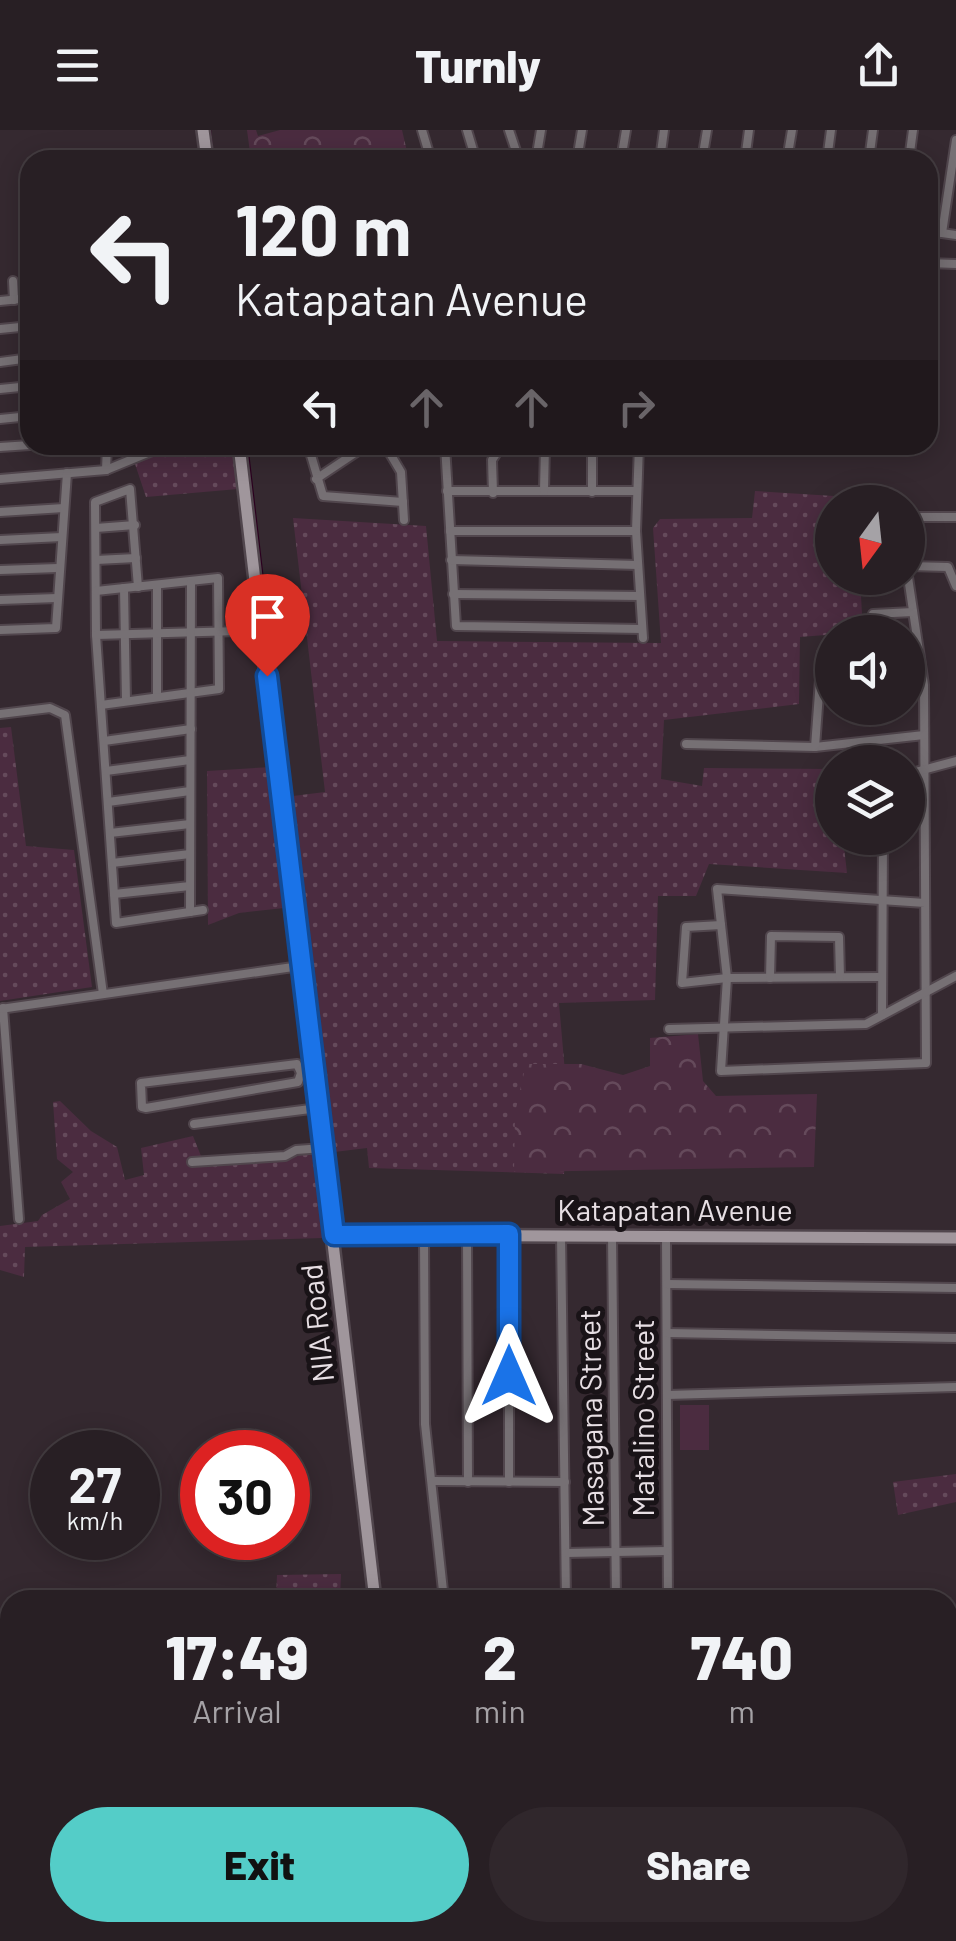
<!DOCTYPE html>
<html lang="en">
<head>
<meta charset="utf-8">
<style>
  :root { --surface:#281f24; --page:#30272c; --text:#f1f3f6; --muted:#a5a2a6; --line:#443d41; --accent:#54cdc8 }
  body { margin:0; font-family:Barlow,sans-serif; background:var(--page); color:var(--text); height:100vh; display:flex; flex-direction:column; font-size:38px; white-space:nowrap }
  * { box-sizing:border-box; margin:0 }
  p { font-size:32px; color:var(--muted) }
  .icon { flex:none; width:55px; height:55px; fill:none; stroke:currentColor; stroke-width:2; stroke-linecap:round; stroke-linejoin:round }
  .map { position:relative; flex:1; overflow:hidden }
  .side { position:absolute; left:0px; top:1460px; width:958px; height:352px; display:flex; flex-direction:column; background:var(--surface); border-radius:30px 30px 0 0; box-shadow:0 5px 25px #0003,0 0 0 2px var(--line) }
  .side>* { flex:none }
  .top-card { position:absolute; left:20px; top:20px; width:918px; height:305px; border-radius:30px; box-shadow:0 5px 25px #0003,0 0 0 2px var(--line); background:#281f24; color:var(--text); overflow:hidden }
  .needle { width:65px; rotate:195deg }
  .fabs { position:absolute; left:815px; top:355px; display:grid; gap:20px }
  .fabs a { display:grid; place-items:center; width:110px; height:110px; border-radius:50%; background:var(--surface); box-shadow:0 5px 25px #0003,0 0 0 2px var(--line); font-size:50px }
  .speed { position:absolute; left:30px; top:1300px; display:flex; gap:20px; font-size:50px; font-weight:700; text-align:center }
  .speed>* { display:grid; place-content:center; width:130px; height:130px; border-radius:50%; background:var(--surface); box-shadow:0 5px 25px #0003,0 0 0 2px var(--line); line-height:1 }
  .speed small { font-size:25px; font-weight:400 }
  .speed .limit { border:15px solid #d22; background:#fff; color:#111 }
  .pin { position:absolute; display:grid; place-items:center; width:85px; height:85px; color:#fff; margin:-102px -42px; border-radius:50% 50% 50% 0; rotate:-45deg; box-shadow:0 0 10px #0007 }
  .pin .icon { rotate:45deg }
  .me { position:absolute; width:110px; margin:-55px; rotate:0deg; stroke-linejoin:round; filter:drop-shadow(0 0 8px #0008) }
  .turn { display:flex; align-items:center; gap:35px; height:210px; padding:0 50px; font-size:45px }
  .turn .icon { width:130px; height:130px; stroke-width:2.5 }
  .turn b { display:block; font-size:70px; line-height:85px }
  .lanes { display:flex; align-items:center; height:95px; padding:0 50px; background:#0003; justify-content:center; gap:50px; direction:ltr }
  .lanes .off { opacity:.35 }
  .eta { display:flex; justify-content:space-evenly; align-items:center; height:170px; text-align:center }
  .eta b { font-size:60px; font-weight:800; line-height:70px }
  .action { display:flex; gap:20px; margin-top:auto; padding:20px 50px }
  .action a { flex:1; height:115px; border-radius:60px; background:var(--accent); color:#111; font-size:40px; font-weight:800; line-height:115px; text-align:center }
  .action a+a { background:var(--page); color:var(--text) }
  header { display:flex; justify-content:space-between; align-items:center; height:130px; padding:0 50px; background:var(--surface); font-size:45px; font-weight:800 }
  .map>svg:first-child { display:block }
  .grass { fill:url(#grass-dots) }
  .forest { fill:url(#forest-crowns) }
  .park { fill:#4b2c40 }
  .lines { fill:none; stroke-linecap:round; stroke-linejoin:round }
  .stream { stroke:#2b001f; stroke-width:2.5 }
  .street-casing { stroke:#51464d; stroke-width:12 }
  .secondary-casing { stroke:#51464d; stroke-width:16 }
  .street { stroke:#767074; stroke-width:8 }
  .secondary { stroke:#a0969c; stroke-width:11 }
  .route-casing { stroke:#114b97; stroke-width:25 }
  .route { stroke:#1a73e8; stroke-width:18 }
  .labels { text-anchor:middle; stroke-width:10; stroke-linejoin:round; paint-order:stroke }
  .street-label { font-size:30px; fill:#e7dfe4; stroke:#191317 }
</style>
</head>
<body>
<header><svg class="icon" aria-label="menu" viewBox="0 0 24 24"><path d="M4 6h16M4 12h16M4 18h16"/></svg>Turnly<svg class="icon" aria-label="share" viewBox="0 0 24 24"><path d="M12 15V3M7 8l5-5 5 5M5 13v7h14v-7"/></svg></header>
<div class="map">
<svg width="956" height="1811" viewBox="0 0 956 1811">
  <defs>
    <pattern id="grass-dots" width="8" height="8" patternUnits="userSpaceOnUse" patternTransform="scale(2.5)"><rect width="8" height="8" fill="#4b2c40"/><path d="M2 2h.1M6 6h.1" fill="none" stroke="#654a5b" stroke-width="1.8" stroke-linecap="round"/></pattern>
    <pattern id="forest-crowns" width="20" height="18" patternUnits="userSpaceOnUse" patternTransform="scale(2.5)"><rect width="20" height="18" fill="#4b2c40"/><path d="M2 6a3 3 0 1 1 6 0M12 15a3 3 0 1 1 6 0" fill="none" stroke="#654a5b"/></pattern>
  </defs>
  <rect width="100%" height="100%" fill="#352930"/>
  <g class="grass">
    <path d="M 181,315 L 235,315 L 238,359 L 146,367 L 135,334 Z"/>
    <path d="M 755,361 L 866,368 L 866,372 L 832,372 L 832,448 L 860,448 L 863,502 L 800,507 L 799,574 L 664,590 L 661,649 L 702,656 L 704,638 L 832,639 L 832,708 L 843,708 L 847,743 L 709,734 L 696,766 L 658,766 L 655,870 L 559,873 L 568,977 L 564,1044 L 369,1038 L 367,1018 L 318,1024 L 328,1100 L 323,1108 L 25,1117 L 24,1147 L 0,1140 L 0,1096 L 38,1091 L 42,1085 L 70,1069 L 61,1052 L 73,1042 L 57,1029 L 53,972 L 60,971 L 91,1001 L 117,1017 L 125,1050 L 144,1045 L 141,1018 L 193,1006 L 203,1031 L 313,1022 L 284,778 L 239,783 L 208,795 L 207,641 L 272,637 L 277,668 L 325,662 L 293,388 L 426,396 L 437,511 L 661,513 L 653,398 L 660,389 L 752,388 Z"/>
    <path d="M 11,597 L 26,716 L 74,720 L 92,857 L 0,871 L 0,598 Z"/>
    <path d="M 956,1344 L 956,1372 L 898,1385 L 893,1352 Z"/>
    <path d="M 341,1444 L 340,1470 L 276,1470 L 277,1445 Z"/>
  </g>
  <g class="forest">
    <path d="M 247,0 L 256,0 L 258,6 L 280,0 L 402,0 L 409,30 L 251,30 Z"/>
    <path d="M 698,904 L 703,951 L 716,966 L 817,964 L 814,1037 L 514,1042 L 515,983 L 526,934 L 581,934 L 623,945 L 650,936 L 650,908 Z"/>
  </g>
  <rect class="park" x="680" y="1275" width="29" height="45"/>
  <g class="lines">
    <g class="stream">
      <path d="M 210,0 L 213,30"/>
      <path d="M 247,315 L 308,835"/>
      <path d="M 948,1547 L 956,1544"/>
      <path d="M 0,1772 L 10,1774"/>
      <path d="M 14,1811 L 16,1802"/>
      <path d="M 541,1811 L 558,1802"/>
    </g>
    <defs>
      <g id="street">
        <path d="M 422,0 L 431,30"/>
        <path d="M 467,0 L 476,30"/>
        <path d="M 509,0 L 519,30"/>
        <path d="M 536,30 L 541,0"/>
        <path d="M 577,30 L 582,0"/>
        <path d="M 621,30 L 626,0"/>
        <path d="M 660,30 L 664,0"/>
        <path d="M 702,30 L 707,0"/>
        <path d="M 745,30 L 749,0"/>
        <path d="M 787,30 L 792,0"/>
        <path d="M 827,30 L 831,0"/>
        <path d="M 869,30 L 873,0"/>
        <path d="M 909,30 L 913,0"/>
        <path d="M 928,101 L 956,105"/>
        <path d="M 942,103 L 956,10"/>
        <path d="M 928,133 L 956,134"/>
        <path d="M 13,151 L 14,170"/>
        <path d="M 0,171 L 30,168"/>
        <path d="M 0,199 L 30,196"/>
        <path d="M 0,232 L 30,228"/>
        <path d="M 0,259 L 30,256"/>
        <path d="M 0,289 L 30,286"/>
        <path d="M 308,315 L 323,366 L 403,372"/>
        <path d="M 385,315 L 401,342 L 404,390"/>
        <path d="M 445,315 L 456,496 L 642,499"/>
        <path d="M 592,315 L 592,362"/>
        <path d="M 639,315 L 636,401 L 643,508"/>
        <path d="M 0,317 L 30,315"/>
        <path d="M 106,340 L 107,315"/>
        <path d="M 0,349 L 106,340 L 167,315"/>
        <path d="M 316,349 L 367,315"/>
        <path d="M 447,361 L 637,361"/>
        <path d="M 544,361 L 545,315"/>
        <path d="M 493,363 L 492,330 L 502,315"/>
        <path d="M 0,382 L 64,378"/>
        <path d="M 908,387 L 956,387"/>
        <path d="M 96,398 L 135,395"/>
        <path d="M 450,401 L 636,401"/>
        <path d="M 0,410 L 62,407"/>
        <path d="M 96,430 L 136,428"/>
        <path d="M 451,430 L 638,435"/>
        <path d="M 908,436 L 948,437 L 956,456"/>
        <path d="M 0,440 L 58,438"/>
        <path d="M 908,447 L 924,555 L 926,933 L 721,941 L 727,848 L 717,759 L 925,773"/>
        <path d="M 157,455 L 157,566"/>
        <path d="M 138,457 L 130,359 L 95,372 L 96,505 L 116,793 L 203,780"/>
        <path d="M 124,458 L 126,571"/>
        <path d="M 96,461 L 218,448 L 219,559 L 101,575"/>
        <path d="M 453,464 L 640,466"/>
        <path d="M 0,470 L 57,468"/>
        <path d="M 256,475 L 239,501 L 264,523"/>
        <path d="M 0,500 L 56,498 L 67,343"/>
        <path d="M 874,502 L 873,484 L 913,482"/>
        <path d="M 96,505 L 239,501"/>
        <path d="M 0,584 L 50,578 L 65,585 L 103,864"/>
        <path d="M 104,611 L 191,599"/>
        <path d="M 686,614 L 815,617 L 924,605"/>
        <path d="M 815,617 L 822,523 L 832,523"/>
        <path d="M 106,641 L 190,630"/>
        <path d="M 908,644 L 956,631"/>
        <path d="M 108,672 L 190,661"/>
        <path d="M 110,703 L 190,694"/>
        <path d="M 112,733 L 190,724"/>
        <path d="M 114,764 L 190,756"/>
        <path d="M 190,782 L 191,453"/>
        <path d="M 721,795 L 686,797 L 682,853 L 727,848 L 882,847"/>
        <path d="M 770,848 L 771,806 L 839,807 L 840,847"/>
        <path d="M 3,878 L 19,1089"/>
        <path d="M 0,879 L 300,836"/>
        <path d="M 882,885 L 883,708"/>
        <path d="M 669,899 L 866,894 L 956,846"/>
        <path d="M 301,943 L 297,934 L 141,953 L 142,977 L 146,978 L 298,952 L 301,943 L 314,942"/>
        <path d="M 194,994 L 318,978"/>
        <path d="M 192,1032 L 285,1026 L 296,1020 L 323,1018"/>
        <path d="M 467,1104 L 468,1352"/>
        <path d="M 561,1105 L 566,1470"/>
        <path d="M 424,1106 L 425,1294 L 444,1470"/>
        <path d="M 612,1106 L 616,1470"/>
        <path d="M 666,1107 L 668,1470"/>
        <path d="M 667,1154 L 956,1158"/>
        <path d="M 667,1203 L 956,1208"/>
        <path d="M 667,1265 L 956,1257"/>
        <path d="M 432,1351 L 565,1352"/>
        <path d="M 509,1352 L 509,1104"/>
        <path d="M 566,1423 L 666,1421"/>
        <path d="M 0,1676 L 10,1677"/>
      </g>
      <g id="secondary">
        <path d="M 203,0 L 207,30"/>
        <path d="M 239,315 L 375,1470"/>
        <path d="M 334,1105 L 956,1108"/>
        <path d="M 416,1802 L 417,1811"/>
      </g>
    </defs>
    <use href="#street" class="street-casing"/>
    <use href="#secondary" class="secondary-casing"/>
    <use href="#street" class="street"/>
    <use href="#secondary" class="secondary"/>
  </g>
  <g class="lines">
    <defs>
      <path id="route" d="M 267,546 L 334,1105 L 509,1104 L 509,1246"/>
    </defs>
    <use href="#route" class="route-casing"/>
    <use href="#route" class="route"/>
  </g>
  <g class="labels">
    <g class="street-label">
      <text x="675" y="1091">Katapatan Avenue</text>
      <text transform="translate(318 1193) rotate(-96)" y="10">NIA Road</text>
      <text transform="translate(592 1288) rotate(-91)" y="10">Masagana Street</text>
      <text transform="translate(644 1288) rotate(-90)" y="10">Matalino Street</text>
    </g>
  </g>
</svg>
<div class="fabs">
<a><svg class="needle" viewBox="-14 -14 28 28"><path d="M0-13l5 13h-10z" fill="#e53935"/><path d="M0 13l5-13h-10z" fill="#a5a2a6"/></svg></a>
<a><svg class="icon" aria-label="sound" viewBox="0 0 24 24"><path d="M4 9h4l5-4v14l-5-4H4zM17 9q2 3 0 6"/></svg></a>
<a><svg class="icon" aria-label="layers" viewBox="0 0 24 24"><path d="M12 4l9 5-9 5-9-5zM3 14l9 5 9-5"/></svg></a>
</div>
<div class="speed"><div>27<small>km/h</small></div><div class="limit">30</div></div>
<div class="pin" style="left:267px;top:546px;background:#d93025"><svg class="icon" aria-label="arrive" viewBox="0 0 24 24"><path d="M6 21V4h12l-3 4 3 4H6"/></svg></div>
<svg class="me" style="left:509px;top:1246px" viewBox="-20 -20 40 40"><path d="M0-17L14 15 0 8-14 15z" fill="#1a73e8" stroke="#fff" stroke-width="4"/></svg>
<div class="top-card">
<div class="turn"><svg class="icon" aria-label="left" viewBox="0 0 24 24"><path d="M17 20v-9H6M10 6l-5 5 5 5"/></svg><div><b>120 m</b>Katapatan Avenue</div></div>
<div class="lanes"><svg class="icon" aria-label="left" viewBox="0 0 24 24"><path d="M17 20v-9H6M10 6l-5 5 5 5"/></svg><svg class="icon off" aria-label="ahead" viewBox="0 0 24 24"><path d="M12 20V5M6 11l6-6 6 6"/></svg><svg class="icon off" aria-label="ahead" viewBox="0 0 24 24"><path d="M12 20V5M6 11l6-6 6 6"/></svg><svg class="icon off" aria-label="right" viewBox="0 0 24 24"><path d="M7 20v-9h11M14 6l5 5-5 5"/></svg></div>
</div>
<section class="side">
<div class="eta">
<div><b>17:49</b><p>Arrival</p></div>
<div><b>2</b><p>min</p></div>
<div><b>740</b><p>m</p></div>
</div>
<div class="action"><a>Exit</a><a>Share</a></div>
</section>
</div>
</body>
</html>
